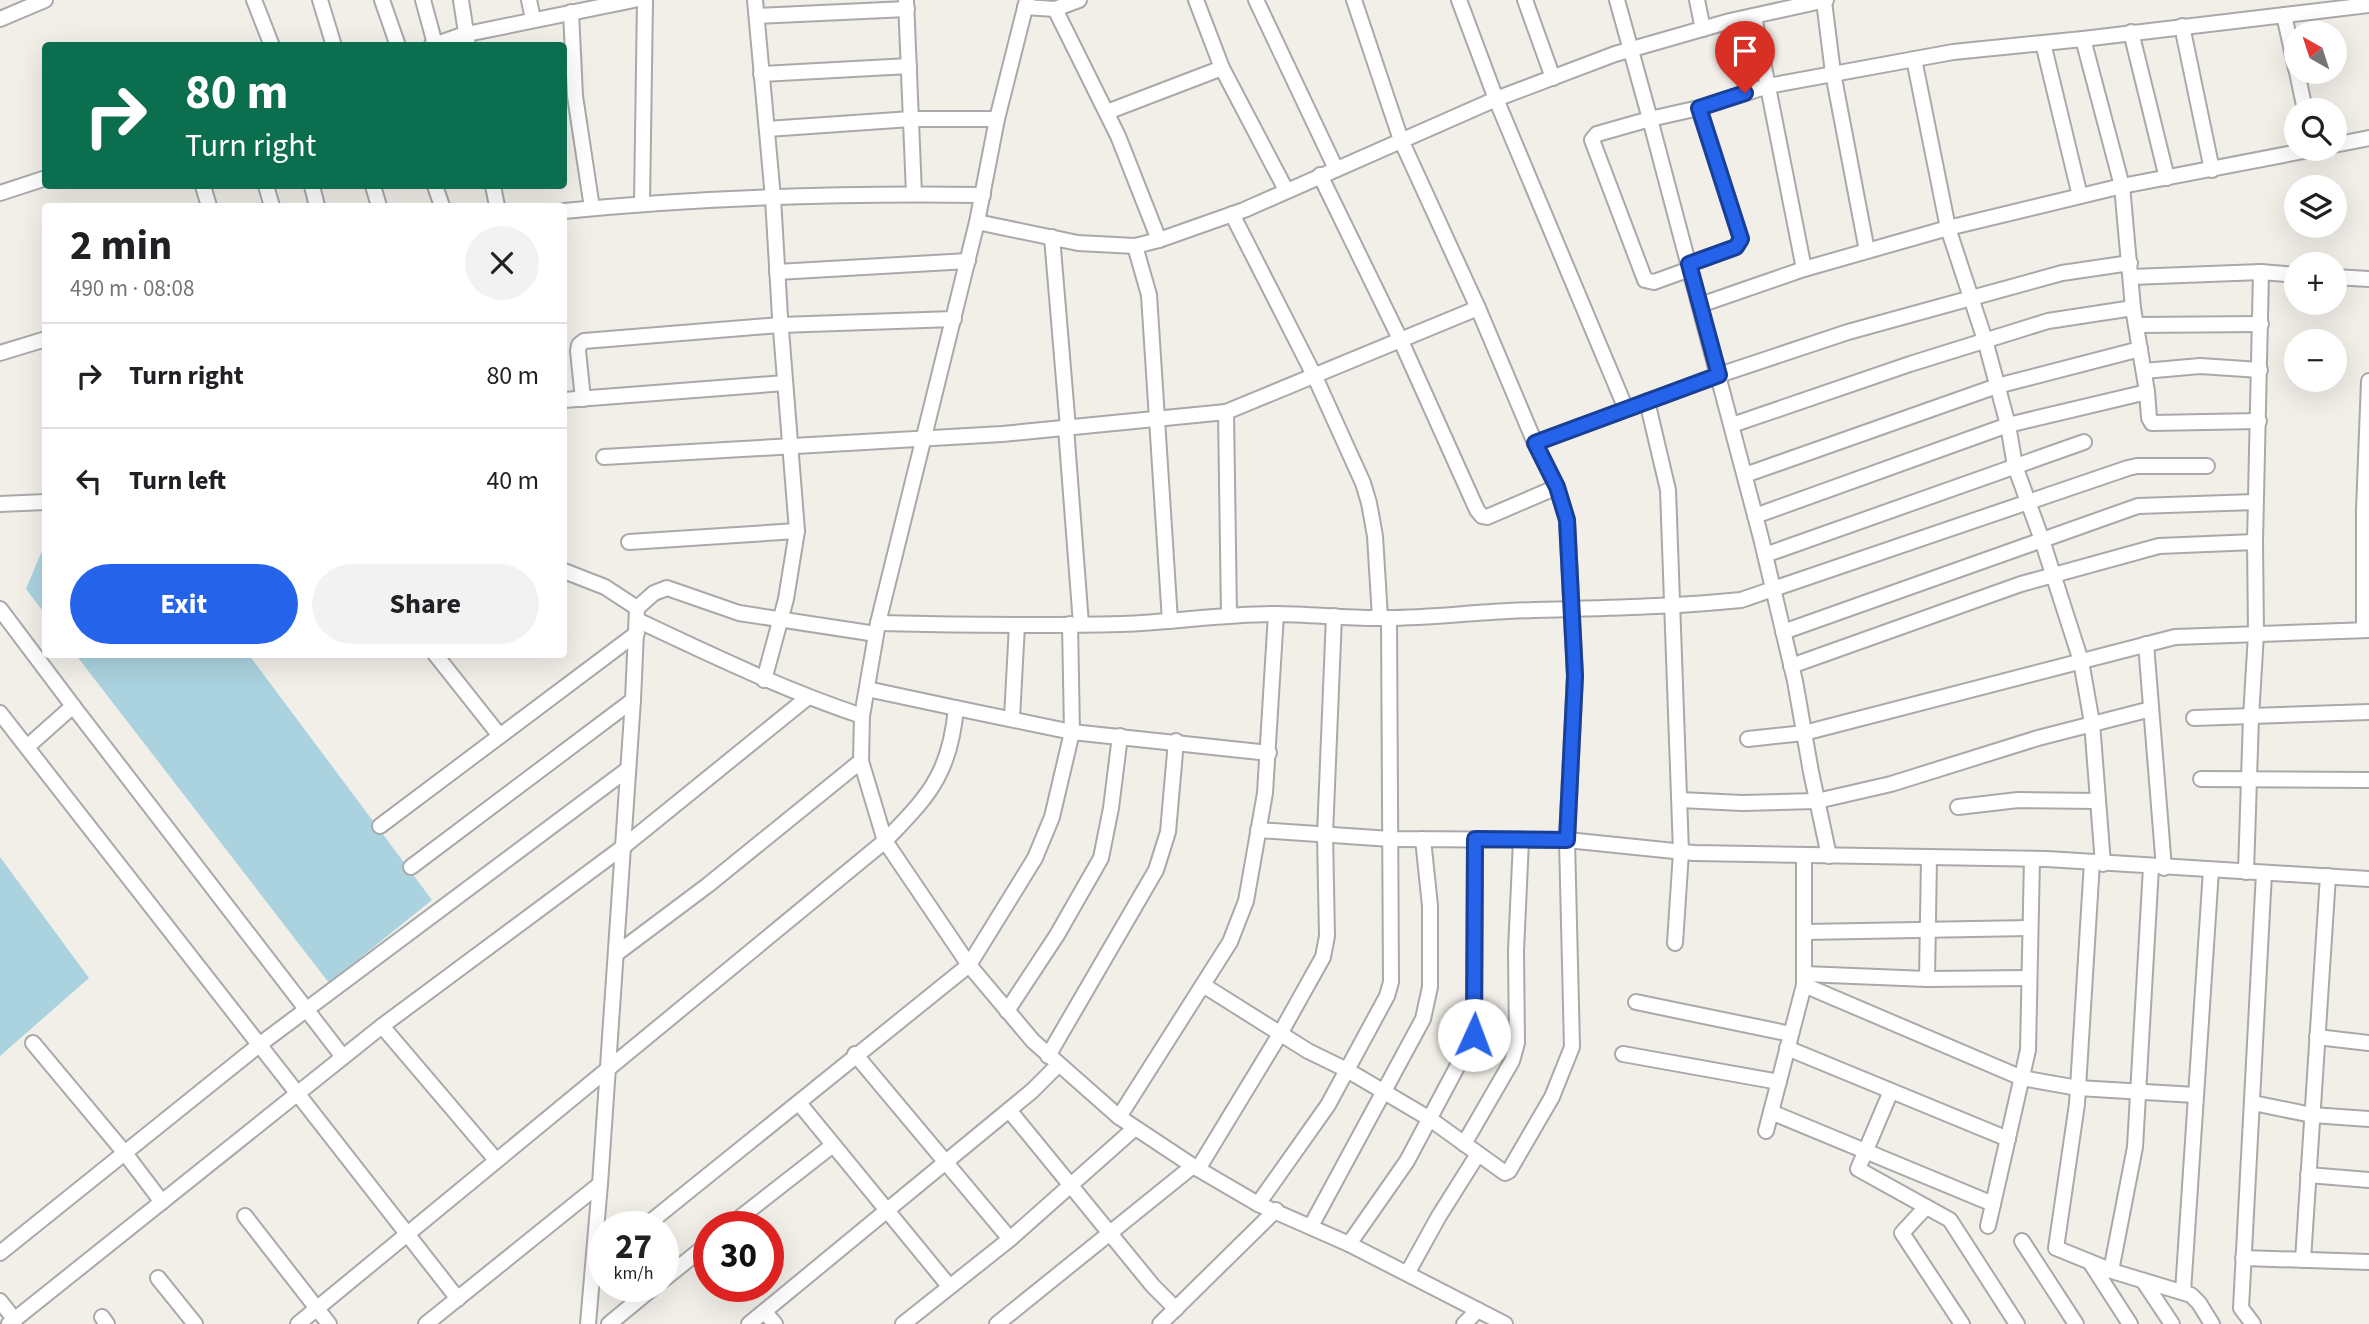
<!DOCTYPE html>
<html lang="en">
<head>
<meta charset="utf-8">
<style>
  :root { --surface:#fff; --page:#f2f2f2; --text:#202124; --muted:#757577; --line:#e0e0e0; --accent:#2563eb }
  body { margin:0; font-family:"Source Sans 3",sans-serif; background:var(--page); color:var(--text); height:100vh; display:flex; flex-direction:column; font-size:26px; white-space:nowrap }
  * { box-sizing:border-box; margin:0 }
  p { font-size:23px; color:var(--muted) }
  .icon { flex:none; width:38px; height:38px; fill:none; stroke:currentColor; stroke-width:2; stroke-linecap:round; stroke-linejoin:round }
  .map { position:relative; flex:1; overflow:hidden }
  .sheet { position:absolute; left:42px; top:203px; width:525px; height:455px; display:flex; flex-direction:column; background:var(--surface); border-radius:7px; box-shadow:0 7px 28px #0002 }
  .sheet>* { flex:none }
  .top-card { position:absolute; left:42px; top:42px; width:525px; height:147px; border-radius:7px; box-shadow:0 7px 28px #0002; background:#0b6e4f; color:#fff; overflow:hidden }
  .needle { width:46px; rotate:321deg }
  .fabs { position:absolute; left:2284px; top:21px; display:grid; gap:14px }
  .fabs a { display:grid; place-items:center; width:63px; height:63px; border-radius:50%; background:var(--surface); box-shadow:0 7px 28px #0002; font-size:35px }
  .speed { position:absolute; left:588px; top:1211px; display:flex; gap:14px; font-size:35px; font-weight:700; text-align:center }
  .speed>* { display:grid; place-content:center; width:91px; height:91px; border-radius:50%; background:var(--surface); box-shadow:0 7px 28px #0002; line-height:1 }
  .speed small { font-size:18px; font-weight:400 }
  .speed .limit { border:10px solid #d22; background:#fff; color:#111 }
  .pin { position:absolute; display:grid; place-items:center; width:60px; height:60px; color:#fff; margin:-72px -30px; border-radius:50% 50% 50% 0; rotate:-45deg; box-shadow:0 0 7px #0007 }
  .pin .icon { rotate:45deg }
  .me { position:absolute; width:77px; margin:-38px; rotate:2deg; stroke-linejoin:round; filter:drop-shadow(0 0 5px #0008) }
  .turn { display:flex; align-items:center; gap:24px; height:147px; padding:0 28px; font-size:32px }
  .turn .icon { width:91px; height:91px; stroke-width:2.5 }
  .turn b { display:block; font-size:49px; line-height:60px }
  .round { display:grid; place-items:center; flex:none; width:74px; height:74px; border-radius:37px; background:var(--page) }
  .headline { display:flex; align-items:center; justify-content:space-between; height:119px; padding:0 28px }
  h1 { font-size:42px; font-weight:700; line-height:52px }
  .button { display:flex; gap:14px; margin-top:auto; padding:14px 28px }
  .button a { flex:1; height:80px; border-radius:42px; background:var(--accent); color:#fff; font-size:28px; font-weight:700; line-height:80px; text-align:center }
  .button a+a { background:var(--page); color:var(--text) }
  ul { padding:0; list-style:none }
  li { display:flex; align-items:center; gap:21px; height:105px; padding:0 28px; border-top:2px solid var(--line) }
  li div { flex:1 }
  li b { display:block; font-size:26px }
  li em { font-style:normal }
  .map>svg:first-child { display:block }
  .water { fill:#aad3df }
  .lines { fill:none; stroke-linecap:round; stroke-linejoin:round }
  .minor-casing { stroke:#a9a9a9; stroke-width:18 }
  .minor { stroke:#fff; stroke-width:14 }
  .route-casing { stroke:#184099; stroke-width:18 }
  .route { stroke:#2563eb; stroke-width:12 }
</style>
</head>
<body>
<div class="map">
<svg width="2369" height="1324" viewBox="0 0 2369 1324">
  <rect width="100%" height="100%" fill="#f2efe9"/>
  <g class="water">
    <path d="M 45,550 L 45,614 L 26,589 L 41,553 Z"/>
    <path d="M 76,655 L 249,655 L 432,900 L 329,983 Z"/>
    <path d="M 0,857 L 89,978 L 0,1056 Z"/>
  </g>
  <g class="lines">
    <defs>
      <g id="minor">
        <path d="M 254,0 L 272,46"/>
        <path d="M 320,0 L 334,46"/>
        <path d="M 382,0 L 398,46"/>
        <path d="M 423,0 L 435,44"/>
        <path d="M 461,0 L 468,46"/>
        <path d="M 529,0 L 533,19"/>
        <path d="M 755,0 L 773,198 L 780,317 L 797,531 L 786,599 L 764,680"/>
        <path d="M 906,0 L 914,194"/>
        <path d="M 1027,0 L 997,119 L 977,222 L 878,623 L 862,716 L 861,761 L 885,841 L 969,965 L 1033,1041 L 1119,1117 L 1193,1166 L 1258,1204 L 1349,1244 L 1505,1324"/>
        <path d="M 1196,0 L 1222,68 L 1286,190"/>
        <path d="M 1256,0 L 1336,169"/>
        <path d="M 1459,0 L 1496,99 L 1626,409"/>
        <path d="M 1525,0 L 1553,78"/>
        <path d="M 1617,0 L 1650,119 L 1597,134 L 1592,140 L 1645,280 L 1654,282 L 1690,269"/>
        <path d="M 1697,0 L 1703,29"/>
        <path d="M 1824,1 L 1833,73 L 1867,251"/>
        <path d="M 1025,7 L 1055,9 L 1118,136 L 1159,240"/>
        <path d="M 1055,9 L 1079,0"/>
        <path d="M 571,12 L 575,96 L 592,208"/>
        <path d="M 2284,15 L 2296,69"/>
        <path d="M 757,16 L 907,9"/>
        <path d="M 1754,16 L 1804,269"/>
        <path d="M 0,19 L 45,0"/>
        <path d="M 2182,26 L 2212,170"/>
        <path d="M 2131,32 L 2167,178"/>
        <path d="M 2083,39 L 2122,186 L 2133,308 L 2147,392 L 2149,418 L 2152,423 L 2259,421"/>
        <path d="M 2043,43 L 2080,196"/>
        <path d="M 431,46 L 462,35 L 634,0"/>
        <path d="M 1914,59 L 1948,228 L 1985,340 L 2008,425 L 2015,466 L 2042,540 L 2081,661 L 2092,723 L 2103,864"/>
        <path d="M 2297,72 L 2305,110"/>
        <path d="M 761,74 L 909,66"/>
        <path d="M 1107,112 L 1222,68"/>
        <path d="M 767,129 L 911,119 L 997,119"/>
        <path d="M 2334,145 L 2369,138"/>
        <path d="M 1320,175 L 1401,341 L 1477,510 L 1482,516 L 1487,517 L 1557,487"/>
        <path d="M 203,186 L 209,206"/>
        <path d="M 266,186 L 272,206"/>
        <path d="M 312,186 L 317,206"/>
        <path d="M 373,186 L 379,206"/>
        <path d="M 435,186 L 442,206"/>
        <path d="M 493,186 L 497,206"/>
        <path d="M 0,193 L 46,178"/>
        <path d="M 642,203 L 645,0"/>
        <path d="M 564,211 C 703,197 843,193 983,195"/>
        <path d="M 1232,214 L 1315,377 L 1363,483 L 1369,503 L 1375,536 L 1380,618"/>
        <path d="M 977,222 L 1078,243 L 1135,246 L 1159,240 L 1244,210 L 1496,99 L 1615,54 L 1730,21 L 1826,0"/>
        <path d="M 1052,237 L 1068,428"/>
        <path d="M 1135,246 L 1149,295 L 1170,621"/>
        <path d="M 1689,264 L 1736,247 L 1741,239 L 1699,108"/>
        <path d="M 777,272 L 968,261"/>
        <path d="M 2131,277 L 2261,272 L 2296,275"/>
        <path d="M 2334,277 L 2369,279"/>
        <path d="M 1700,305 L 1804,269 L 1948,228 L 2122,186 L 2314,149"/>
        <path d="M 2136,325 L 2261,324"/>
        <path d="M 0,353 L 46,339"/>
        <path d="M 2144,371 L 2200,366 L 2260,370"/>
        <path d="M 583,399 L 578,351 L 579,345 L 584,341 L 780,325 L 954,319"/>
        <path d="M 564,400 L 785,383"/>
        <path d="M 1647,401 L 1668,490 L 1681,852 L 1675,943"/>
        <path d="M 1226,412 L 1229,615"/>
        <path d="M 1732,425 L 1910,364 L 2048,321 L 2133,308"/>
        <path d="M 1066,428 L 1081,624"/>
        <path d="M 1535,443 L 1719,375 L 1848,332 L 2062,273 L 2130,263"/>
        <path d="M 604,457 L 1002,434 L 1226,412 L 1478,308"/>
        <path d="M 1745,475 L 1997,386 L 2140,349"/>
        <path d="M 0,504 L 46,502"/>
        <path d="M 1755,516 L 2008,425 L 2147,392"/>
        <path d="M 629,542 L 797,531"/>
        <path d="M 1765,555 L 2084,442"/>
        <path d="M 564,571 L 605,587 L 637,608 L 633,700 L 600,1184 L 588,1324"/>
        <path d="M 637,608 L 654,593 L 667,588 L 739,613 L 876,634"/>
        <path d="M 0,609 L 73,706 L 27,747"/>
        <path d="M 637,620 C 711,655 784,690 862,716"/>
        <path d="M 878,623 C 959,625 1040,626 1122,624 C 1173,622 1224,614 1275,614 C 1312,614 1349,619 1386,618 C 1427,618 1467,613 1508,611 C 1586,608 1663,608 1741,600 L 2128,468 L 2137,466 L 2207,466"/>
        <path d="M 2364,630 L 2364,510 L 2369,381"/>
        <path d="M 1783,632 L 2138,506 L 2255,502"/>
        <path d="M 2146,644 L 2164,868"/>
        <path d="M 435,654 L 500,736"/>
        <path d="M 1791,666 L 2021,584 L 2159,546 L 2255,542"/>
        <path d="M 867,689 L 956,708"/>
        <path d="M 73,706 L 343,1057"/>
        <path d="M 0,713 L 458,1299"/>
        <path d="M 1012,718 L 1017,625"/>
        <path d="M 2194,718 L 2369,712"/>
        <path d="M 1748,739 L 1804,733 L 2175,637 L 2369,630"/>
        <path d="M 2201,779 L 2369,780"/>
        <path d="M 1680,800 L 1742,803 L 1817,801 L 1891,784 L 2038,738 L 2151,709"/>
        <path d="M 1958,807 L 2018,800 L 2098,801"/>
        <path d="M 380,826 L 637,633"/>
        <path d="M 1258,830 L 1391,839 L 1567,840 L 1694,853 L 2047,859 L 2369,879"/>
        <path d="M 1829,856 L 1811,772 L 1795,681 L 1761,538 L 1650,119 L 1699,108 L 1768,86 L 1953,52 L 2083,39 L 2369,5"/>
        <path d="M 2092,862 L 2077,1104 L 2056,1248 L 2115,1272 L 2191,1295 L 2199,1303 L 2212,1324"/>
        <path d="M 411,867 L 633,700"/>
        <path d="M 2246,872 L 2251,717 L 2256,634 L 2255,542 L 2261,272"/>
        <path d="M 1804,932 L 2030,928"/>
        <path d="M 616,954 L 708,885 L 861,761"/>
        <path d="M 1804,974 L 1927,979 L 2029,978"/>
        <path d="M 1927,979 L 1929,858"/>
        <path d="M 1203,985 L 1308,1051 L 1347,1070 L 1430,1119 L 1505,1173 L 1509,1171 L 1552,1097 L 1572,1047 L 1567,840 L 1575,676 L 1567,520 L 1557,487 L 1535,443 L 1478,308 L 1401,140 L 1354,0"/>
        <path d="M 1804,985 L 2022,1078 L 2078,1088 L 2195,1095"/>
        <path d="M 1636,1002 L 1791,1034"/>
        <path d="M 1007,1011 L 1057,935 L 1101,858 L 1111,808 L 1120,736"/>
        <path d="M 382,1026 L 496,1160"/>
        <path d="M 2317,1037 L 2369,1043"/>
        <path d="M 33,1043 L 124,1152 L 162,1202"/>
        <path d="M 1787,1048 L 2008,1139"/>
        <path d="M 855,1054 L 1010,1239"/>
        <path d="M 1623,1054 L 1779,1082"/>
        <path d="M 1048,1056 L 1156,870 L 1168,832 L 1176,741"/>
        <path d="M 1891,1091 L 1858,1169 L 1950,1220 L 2017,1324"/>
        <path d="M 799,1103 L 949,1286"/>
        <path d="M 2253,1103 L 2312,1115 L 2369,1119"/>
        <path d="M 1009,1110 L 1153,1286 L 1176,1309"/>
        <path d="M 1771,1112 L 1993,1204"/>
        <path d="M 1119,1117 L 1230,942 L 1246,901 L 1265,793 L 1276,614"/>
        <path d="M 1766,1131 L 1804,985 L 1804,855"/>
        <path d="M 1464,1144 L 1512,1061 L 1517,1043 L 1516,951 L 1521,840"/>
        <path d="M 1198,1169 L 1280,1034 L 1323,957 L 1327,936 L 1325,835 L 1334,616"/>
        <path d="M 2308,1175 L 2369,1180"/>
        <path d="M 1258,1204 L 1328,1105 L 1387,996 L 1391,982 L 1389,618"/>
        <path d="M 1926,1207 L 1902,1233 L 1962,1324"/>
        <path d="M 245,1216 L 329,1324"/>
        <path d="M 1311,1226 L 1423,1019 L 1430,987 L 1430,906 L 1423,839"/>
        <path d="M 1988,1226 L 2028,1050 L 2032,859"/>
        <path d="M 644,1227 L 969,965 L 1035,858 L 1052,817 L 1072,732 L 1070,624"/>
        <path d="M 728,1227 L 833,1145"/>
        <path d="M 2022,1241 L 2076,1324"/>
        <path d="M 1349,1244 L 1407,1161 L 1474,1035 L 1475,839"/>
        <path d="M 0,1253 L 259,1045 L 628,769"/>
        <path d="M 2243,1258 L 2369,1262"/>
        <path d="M 2303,1260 L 2328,876"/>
        <path d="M 2090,1262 L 2130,1324"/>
        <path d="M 2111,1271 L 2135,1147 L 2151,867"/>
        <path d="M 1408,1272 L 1439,1216 L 1478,1154"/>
        <path d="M 158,1278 L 195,1324"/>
        <path d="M 663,1280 L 709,1243"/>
        <path d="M 2144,1282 L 2172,1324"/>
        <path d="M 2183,1292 L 2211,870"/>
        <path d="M 0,1301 L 15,1320"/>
        <path d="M 765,1312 L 775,1324"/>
        <path d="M 102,1317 L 107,1324"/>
        <path d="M 9,1324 L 382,1026 L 623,847 L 807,698"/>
        <path d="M 298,1324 L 885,841 C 903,822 925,801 937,778 C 948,758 954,730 956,708 L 1072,732 L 1269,753"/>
        <path d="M 426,1324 L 600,1184"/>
        <path d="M 609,1324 L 655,1286"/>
        <path d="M 749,1324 L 1032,1091 L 1058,1065"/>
        <path d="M 903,1324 L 1010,1239 L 1135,1128"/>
        <path d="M 997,1324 L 1193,1166"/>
        <path d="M 1160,1324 L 1276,1210"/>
        <path d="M 1464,1324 L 1478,1310"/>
        <path d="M 2253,1324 L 2241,1308 L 2264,873"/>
      </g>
    </defs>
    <use href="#minor" class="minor-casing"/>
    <use href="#minor" class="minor"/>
  </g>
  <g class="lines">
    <defs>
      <path id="route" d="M 1474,1035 L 1475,839 L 1567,840 L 1575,676 L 1567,520 L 1557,487 L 1535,443 L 1719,375 L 1689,264 L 1736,247 L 1741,239 L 1699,108 L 1745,93"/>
    </defs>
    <use href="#route" class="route-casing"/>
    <use href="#route" class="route"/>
  </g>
</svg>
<div class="fabs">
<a><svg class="needle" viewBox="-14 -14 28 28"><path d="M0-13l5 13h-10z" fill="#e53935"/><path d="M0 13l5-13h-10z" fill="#757577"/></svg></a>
<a><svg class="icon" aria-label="search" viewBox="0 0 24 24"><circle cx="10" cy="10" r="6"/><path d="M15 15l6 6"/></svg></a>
<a><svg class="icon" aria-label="layers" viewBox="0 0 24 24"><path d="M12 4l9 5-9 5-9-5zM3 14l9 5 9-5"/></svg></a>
<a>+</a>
<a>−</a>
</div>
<div class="speed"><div>27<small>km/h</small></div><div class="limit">30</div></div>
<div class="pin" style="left:1745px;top:93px;background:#d93025"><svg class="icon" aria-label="arrive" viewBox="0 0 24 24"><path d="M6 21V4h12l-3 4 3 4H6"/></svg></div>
<svg class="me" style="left:1474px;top:1035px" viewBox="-20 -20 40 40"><circle r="19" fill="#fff"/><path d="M0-13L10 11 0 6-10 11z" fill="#2563eb"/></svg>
<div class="top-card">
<div class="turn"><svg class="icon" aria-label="right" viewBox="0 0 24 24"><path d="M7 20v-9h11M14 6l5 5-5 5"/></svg><div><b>80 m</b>Turn right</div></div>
</div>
<section class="sheet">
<div class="headline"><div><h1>2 min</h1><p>490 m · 08:08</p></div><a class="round"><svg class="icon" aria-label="close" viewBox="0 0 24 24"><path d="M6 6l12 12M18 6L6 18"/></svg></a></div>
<ul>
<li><svg class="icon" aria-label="right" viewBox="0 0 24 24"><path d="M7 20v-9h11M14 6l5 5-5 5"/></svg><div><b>Turn right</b></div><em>80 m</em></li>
<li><svg class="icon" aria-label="left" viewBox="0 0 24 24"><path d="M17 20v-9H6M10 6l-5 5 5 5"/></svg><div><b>Turn left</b></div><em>40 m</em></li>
</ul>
<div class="button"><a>Exit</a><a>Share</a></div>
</section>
</div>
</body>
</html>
